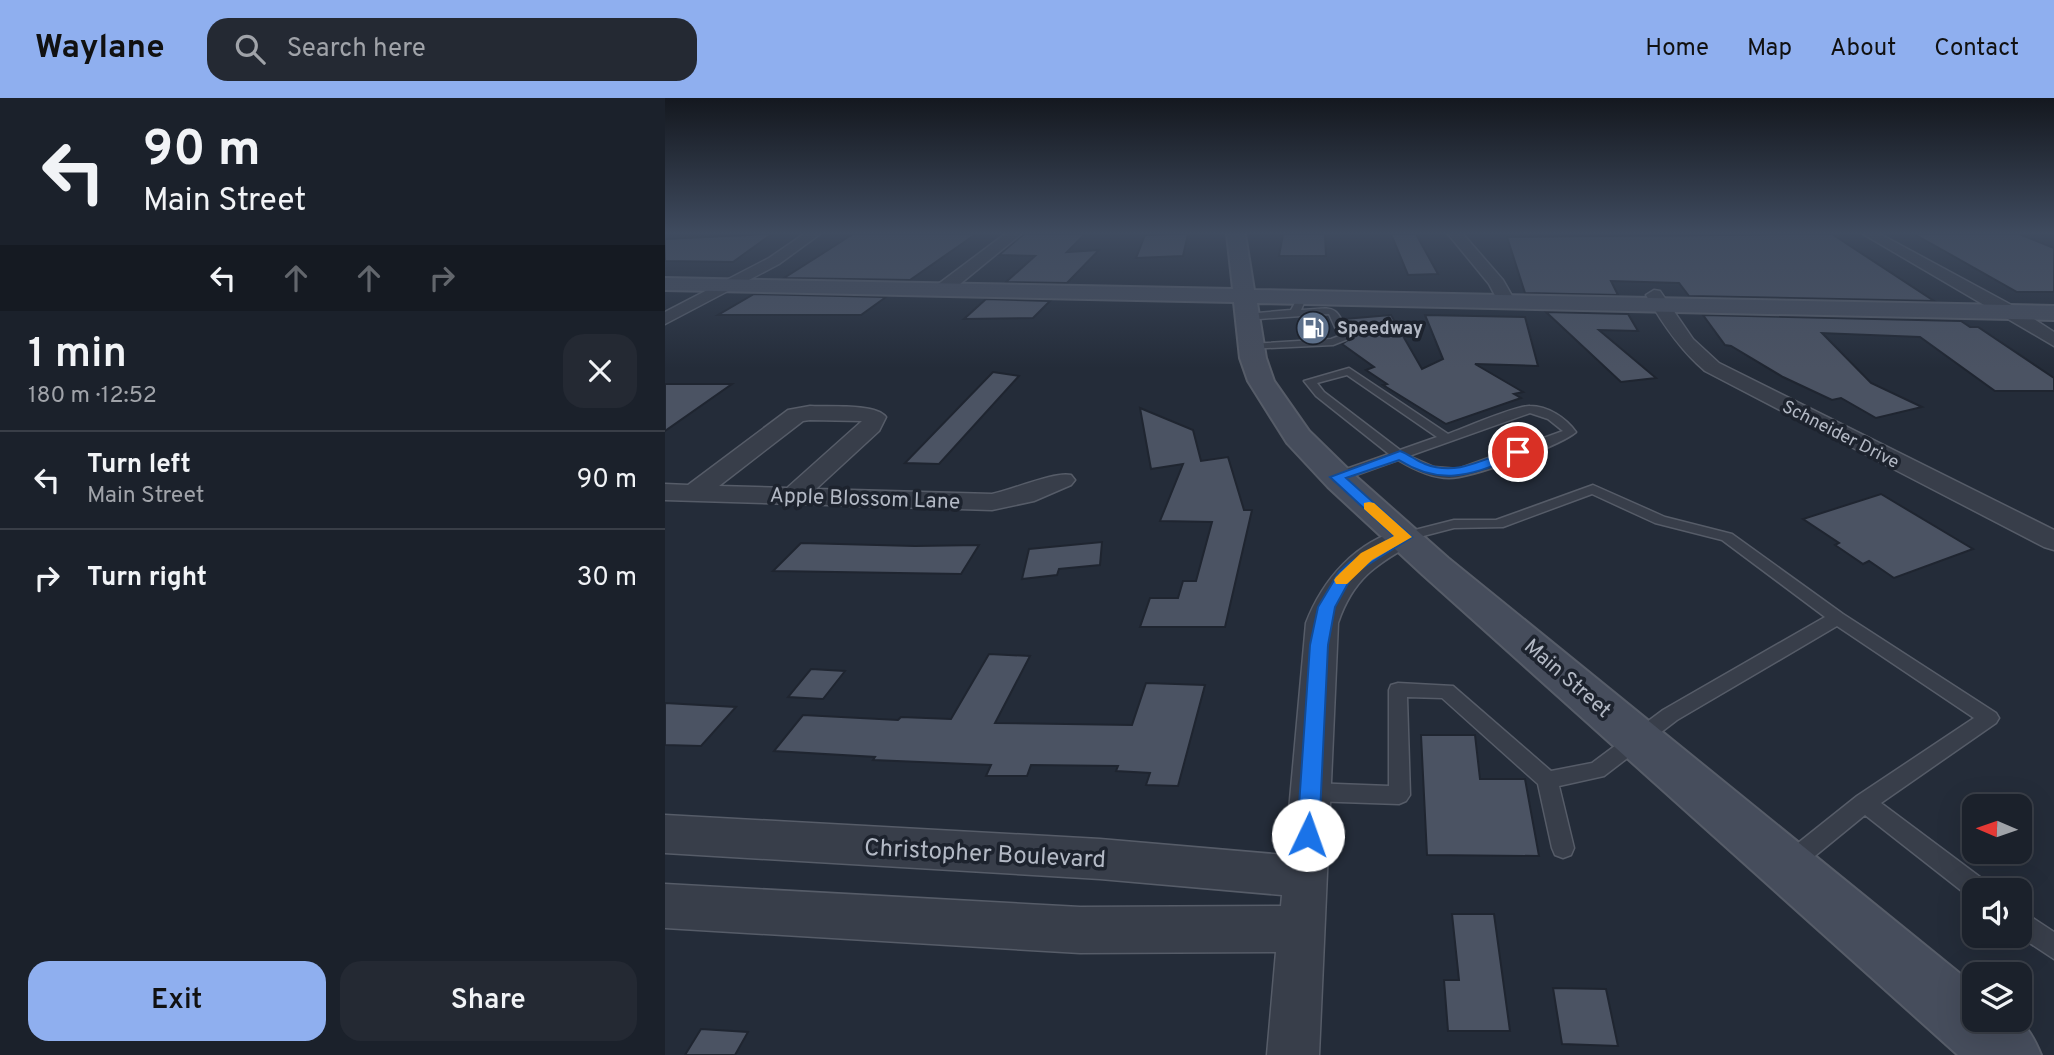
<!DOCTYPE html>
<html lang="en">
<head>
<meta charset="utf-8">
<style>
  :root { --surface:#1b212b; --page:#242933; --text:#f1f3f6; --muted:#a0a3a9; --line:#393e47; --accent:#8fafef }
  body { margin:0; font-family:Overpass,sans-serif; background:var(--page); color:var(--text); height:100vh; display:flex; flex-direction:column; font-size:26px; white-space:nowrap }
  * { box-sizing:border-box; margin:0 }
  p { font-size:23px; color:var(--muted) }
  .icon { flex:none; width:38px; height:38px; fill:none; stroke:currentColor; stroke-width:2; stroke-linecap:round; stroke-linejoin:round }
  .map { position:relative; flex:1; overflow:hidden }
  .panel { display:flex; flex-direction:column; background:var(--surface); width:665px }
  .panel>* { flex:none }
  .guide { background:#1b212b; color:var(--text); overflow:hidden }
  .needle { width:46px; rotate:272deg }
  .controls { position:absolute; left:1297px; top:696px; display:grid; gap:14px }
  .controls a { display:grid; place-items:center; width:70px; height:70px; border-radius:14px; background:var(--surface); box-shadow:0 7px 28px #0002,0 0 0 2px var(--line); font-size:35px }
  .pin { position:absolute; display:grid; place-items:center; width:60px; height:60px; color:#fff; margin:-30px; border:4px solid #fff; border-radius:50%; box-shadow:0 2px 7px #0007 }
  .me { position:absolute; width:77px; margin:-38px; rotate:3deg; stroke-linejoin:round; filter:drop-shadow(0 0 5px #0008) }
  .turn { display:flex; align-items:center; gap:24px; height:147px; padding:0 28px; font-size:32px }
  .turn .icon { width:91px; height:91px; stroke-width:2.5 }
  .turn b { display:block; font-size:49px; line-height:60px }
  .lanes { display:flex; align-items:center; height:66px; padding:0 28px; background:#0003; justify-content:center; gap:35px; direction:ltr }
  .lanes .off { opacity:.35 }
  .round { display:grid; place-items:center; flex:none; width:74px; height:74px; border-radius:21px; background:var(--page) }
  .headline { display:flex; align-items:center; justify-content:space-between; height:119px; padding:0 28px }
  h1 { font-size:42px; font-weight:600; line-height:52px }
  .cta { display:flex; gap:14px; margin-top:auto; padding:14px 28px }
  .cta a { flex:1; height:80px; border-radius:21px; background:var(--accent); color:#111; font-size:28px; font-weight:600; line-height:80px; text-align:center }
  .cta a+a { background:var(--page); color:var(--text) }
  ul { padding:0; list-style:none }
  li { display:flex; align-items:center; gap:21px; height:98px; padding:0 28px; border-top:2px solid var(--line) }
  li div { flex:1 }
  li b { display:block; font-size:26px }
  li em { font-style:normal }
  header { display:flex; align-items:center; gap:42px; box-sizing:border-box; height:98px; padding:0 35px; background:var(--accent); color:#111 }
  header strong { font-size:33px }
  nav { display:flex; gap:38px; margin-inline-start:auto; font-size:24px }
  .search { width:490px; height:63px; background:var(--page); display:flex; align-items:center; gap:18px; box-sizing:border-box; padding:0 24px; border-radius:21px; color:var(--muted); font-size:26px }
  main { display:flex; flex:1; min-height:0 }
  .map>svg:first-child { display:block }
  .building { fill:#4b5363; stroke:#1f2530; stroke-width:2 }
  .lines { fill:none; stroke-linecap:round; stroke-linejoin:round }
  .lane-casing { stroke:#565c68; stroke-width:3 }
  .street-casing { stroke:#565c68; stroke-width:3 }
  .secondary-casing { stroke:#565c68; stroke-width:4 }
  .lane { fill:#383e4a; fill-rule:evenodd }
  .street { fill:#383e4a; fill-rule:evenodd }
  .secondary { fill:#464d5c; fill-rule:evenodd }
  .route { fill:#1a73e8; stroke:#114b97; stroke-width:2 }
  .slow { fill:#f59e0b }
  .labels { text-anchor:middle; stroke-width:7; stroke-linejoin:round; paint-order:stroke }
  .far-poi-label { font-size:18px; font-weight:bold; fill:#b3b9c5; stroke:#1d232e; text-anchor:start }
  .far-street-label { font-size:18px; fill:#b3b9c5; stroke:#1d232e }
  .street-label { font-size:21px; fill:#b3b9c5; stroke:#1d232e }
  .near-street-label { font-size:24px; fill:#b3b9c5; stroke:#1d232e }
</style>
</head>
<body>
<header>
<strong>Waylane</strong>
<div class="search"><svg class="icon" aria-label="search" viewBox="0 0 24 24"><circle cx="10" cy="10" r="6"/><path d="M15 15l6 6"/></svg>Search here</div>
<nav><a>Home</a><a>Map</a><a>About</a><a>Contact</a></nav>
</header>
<main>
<section class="panel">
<div class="guide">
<div class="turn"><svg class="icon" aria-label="left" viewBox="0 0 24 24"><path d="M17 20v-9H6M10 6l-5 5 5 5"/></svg><div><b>90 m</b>Main Street</div></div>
<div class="lanes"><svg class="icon" aria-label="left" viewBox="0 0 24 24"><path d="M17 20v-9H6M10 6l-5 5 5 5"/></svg><svg class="icon off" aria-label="ahead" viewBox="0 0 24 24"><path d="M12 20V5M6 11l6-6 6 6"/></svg><svg class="icon off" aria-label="ahead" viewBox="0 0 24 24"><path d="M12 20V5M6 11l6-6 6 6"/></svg><svg class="icon off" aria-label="right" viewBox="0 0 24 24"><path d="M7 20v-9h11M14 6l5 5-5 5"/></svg></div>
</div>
<div class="headline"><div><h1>1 min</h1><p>180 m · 12:52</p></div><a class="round"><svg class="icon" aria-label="close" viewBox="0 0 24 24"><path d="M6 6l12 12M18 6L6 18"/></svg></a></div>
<ul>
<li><svg class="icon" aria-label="left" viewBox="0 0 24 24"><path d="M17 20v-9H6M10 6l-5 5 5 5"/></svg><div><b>Turn left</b><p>Main Street</p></div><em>90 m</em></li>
<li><svg class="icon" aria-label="right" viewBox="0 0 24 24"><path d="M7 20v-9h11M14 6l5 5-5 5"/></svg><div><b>Turn right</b></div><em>30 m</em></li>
</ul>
<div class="cta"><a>Exit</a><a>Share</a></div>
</section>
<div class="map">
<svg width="1389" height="957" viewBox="0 0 1389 957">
  <rect width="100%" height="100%" fill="#242c39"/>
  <g class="building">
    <path d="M 107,136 L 68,164 L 0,163 L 0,141 Z"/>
    <path d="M 188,136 L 311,136 L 245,182 L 119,180 Z"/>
    <path d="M 359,136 L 420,136 L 402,154 L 434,152 L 402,185 L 341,184 L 370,158 L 334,157 Z"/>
    <path d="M 523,136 L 518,158 L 471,160 L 480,137 Z"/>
    <path d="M 618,136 L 660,136 L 661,158 L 614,158 Z"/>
    <path d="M 726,136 L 751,136 L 773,176 L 743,177 Z"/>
    <path d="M 1167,136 L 1269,203 L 1024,198 L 1014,185 L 946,183 L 953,197 L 860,195 L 842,139 Z"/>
    <path d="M 1249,136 L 1354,136 L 1389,150 L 1389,194 L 1352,194 Z"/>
    <path d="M 89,196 L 221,199 L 196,217 L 53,217 Z"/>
    <path d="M 321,201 L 385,203 L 368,220 L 299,221 Z"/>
    <path d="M 881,214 L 963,216 L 973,233 L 934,232 L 991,280 L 956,284 Z"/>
    <path d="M 726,217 L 757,271 L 778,261 L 760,217 L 860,219 L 873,268 L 810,266 L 858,294 L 849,296 L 856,300 L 781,326 L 718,287 L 722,286 L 701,272 L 709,269 L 677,246 L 686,240 L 679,221 Z"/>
    <path d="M 1038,217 L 1296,223 L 1305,229 L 1313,229 L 1389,280 L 1389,293 L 1330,293 L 1255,239 L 1157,235 L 1206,285 L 1257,309 L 1211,320 L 1176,300 L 1167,302 L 1118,279 L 1066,248 L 1060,247 Z"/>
    <path d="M 328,274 L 354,278 L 274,366 L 240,365 Z"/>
    <path d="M 0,286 L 67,286 L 0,333 Z"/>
    <path d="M 475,310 L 528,332 L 536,363 L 563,359 L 579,412 L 587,412 L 560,529 L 475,529 L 485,500 L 513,500 L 518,483 L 531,483 L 547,424 L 495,423 L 518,366 L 486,371 Z"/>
    <path d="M 1216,396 L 1308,451 L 1229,480 L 1204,463 L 1198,466 L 1170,447 L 1174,445 L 1138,421 Z"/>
    <path d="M 437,444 L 435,467 L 394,471 L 392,477 L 357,481 L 364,451 Z"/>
    <path d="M 136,445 L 250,448 L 314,447 L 296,476 L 108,473 Z"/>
    <path d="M 324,556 L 365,558 L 330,625 L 467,627 L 481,585 L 540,587 L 513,688 L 481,687 L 485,675 L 451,673 L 453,668 L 366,667 L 362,678 L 321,678 L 326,667 L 208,662 L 210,659 L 109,653 L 138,617 L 233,622 L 236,619 L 286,621 Z"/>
    <path d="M 146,571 L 180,573 L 158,601 L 123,599 Z"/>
    <path d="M 0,605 L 71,609 L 36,648 L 0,647 Z"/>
    <path d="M 756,637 L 810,637 L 815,681 L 860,681 L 874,758 L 762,757 Z"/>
    <path d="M 787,816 L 829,816 L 845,933 L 783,933 L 779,882 L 794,882 Z"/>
    <path d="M 888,890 L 941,891 L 953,948 L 897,946 Z"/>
    <path d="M 36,931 L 83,934 L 70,957 L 20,957 Z"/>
  </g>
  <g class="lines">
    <defs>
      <g id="lane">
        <path d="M 634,202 L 639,205 L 636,212 C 671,210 670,205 684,239 L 683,241 L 668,247 L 581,251 L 580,249 L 585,246 L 666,241 L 674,238 L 664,216 L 581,222 L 576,219 L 581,216 L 626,212 L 631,203 Z"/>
        <path d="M 684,270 L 783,336 C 799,330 852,307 865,308 C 883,308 901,320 911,334 C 895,348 806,380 784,380 C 766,380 748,371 733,362 L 677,382 L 667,382 L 667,376 L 724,356 L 651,298 L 639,283 ZM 682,277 L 772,339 L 735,352 L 659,294 L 652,285 ZM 865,315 L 883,321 L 898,333 L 793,371 L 769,369 L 744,358 Z"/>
        <path d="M 928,387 L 1000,419 L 1067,436 L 1178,516 L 1331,615 L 1334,620 L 1331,625 L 1216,705 L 1323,785 L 1327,793 L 1309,793 L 1309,802 L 1307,801 L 1200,717 L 1134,771 L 1126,774 L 1118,771 L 1115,764 L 1118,757 L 1192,698 L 1309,620 L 1172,528 L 1012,622 L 939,678 L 894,688 L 909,750 L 906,757 L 898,760 L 890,757 L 887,750 L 873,686 L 777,600 L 742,599 L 745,697 L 741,703 L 734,706 L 646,703 L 639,700 L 636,694 L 639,688 L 646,685 L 724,688 L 724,592 L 726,587 L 733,585 L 788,588 L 886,673 L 927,665 L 998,612 L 1160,519 L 1057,442 L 990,425 L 927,396 L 838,429 L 789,430 L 739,443 L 732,439 L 734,436 L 789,422 L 831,422 Z"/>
        <path d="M 1354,811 L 1389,834 L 1389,861 L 1354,838 Z"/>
      </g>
      <g id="street">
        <path d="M 139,136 L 155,136 L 114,166 L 0,226 L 0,214 L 104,160 Z"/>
        <path d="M 340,136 L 356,136 L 284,195 L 272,195 L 270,191 L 272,187 Z"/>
        <path d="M 783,136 L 798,136 L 838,182 L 850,203 L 847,207 L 835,207 L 824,186 Z"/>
        <path d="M 1198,136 L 1215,136 L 1352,210 L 1389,234 L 1389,248 Z"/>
        <path d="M 989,192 L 995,193 L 1028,241 L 1054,265 L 1389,432 L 1389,452 L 1379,449 L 1040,273 C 1015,252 997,225 981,197 Z"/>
        <path d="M 145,308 C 162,309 211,305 221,319 L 214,333 L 151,391 L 327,396 C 347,392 390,373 406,377 L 410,382 L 406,387 L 369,403 L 327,412 L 0,402 L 0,386 L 23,387 L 123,312 ZM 145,322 L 197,323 L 122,390 L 54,388 L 138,323 Z"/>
        <path d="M 739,431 L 749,433 L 753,439 L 749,445 C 710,467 688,481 673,525 L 654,957 L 602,957 L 611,854 L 415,855 L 0,830 L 0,786 L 415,809 L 616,808 L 617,797 L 435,781 L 0,755 L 0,717 L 435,741 L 620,757 L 641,525 C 658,481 691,443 739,431 Z"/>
      </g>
      <path id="secondary" d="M 562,136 L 580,136 L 589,192 L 1389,208 L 1389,222 L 592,205 L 601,260 L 609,283 L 644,333 L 687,375 L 783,460 L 1309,887 L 1309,922 C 1351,922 1359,915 1376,957 L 1293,957 L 757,476 L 663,389 L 622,345 L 583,283 L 575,260 L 569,204 L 0,192 L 0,180 L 568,191 Z"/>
    </defs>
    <use href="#lane" class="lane-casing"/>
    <use href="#street" class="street-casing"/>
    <use href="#secondary" class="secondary-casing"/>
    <use href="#lane" class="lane"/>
    <use href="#street" class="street"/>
    <use href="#secondary" class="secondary"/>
  </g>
  <linearGradient id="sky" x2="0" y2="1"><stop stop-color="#14181f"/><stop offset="0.5" stop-color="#3f4b5f"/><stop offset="1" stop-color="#3f4b5f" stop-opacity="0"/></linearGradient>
  <rect width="1389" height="270" fill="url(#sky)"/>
  <path class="route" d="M 853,350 L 858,351 L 858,357 C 811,374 780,391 734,362 L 681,380 L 747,439 L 696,471 L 686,480 L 670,509 L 663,547 L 654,737 L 651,744 L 643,747 L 635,744 L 632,737 L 645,547 L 653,509 L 674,474 L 685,464 L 729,438 L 665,379 L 735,353 C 744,356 751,363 760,366 C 794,379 821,359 853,350 Z"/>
  <path class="slow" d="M 704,404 L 709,405 L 747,439 L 707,462 L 682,486 L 671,486 L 669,482 L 671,479 L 696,455 L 729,438 L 699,411 L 699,405 Z"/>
  <defs>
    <symbol id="fuel-disc" viewBox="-11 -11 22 22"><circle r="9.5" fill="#5c6f8a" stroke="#1d232e"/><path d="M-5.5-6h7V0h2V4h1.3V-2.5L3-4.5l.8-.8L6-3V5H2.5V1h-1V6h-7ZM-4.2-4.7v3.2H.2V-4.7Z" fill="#fff"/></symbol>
  </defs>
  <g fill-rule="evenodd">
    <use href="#fuel-disc" x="629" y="211" width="38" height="38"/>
  </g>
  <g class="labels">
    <g class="far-poi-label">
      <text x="672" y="236">Speedway</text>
    </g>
    <g class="far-street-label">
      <text transform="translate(1176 336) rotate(27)" y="6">Schneider Drive</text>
    </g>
    <g class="street-label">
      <text transform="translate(200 400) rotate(2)" y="7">Apple Blossom Lane</text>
      <text transform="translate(903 580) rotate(41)" y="7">Main Street</text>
    </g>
    <g class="near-street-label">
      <text transform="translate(320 755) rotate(3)" y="8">Christopher Boulevard</text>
    </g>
  </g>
</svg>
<div class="controls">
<a><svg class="needle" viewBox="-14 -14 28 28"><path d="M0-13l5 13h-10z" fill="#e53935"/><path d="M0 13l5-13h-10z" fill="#a0a3a9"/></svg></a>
<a><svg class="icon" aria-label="sound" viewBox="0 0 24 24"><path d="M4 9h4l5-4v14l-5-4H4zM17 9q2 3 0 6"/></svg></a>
<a><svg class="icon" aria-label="layers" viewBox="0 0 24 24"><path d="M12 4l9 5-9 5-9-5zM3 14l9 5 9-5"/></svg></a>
</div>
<div class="pin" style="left:853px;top:354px;background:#d93025"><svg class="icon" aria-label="arrive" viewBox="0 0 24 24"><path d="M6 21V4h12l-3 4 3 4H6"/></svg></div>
<svg class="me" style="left:643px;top:737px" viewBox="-20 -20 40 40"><circle r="19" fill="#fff"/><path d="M0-13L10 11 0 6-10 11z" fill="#1a73e8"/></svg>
</div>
</main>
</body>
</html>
